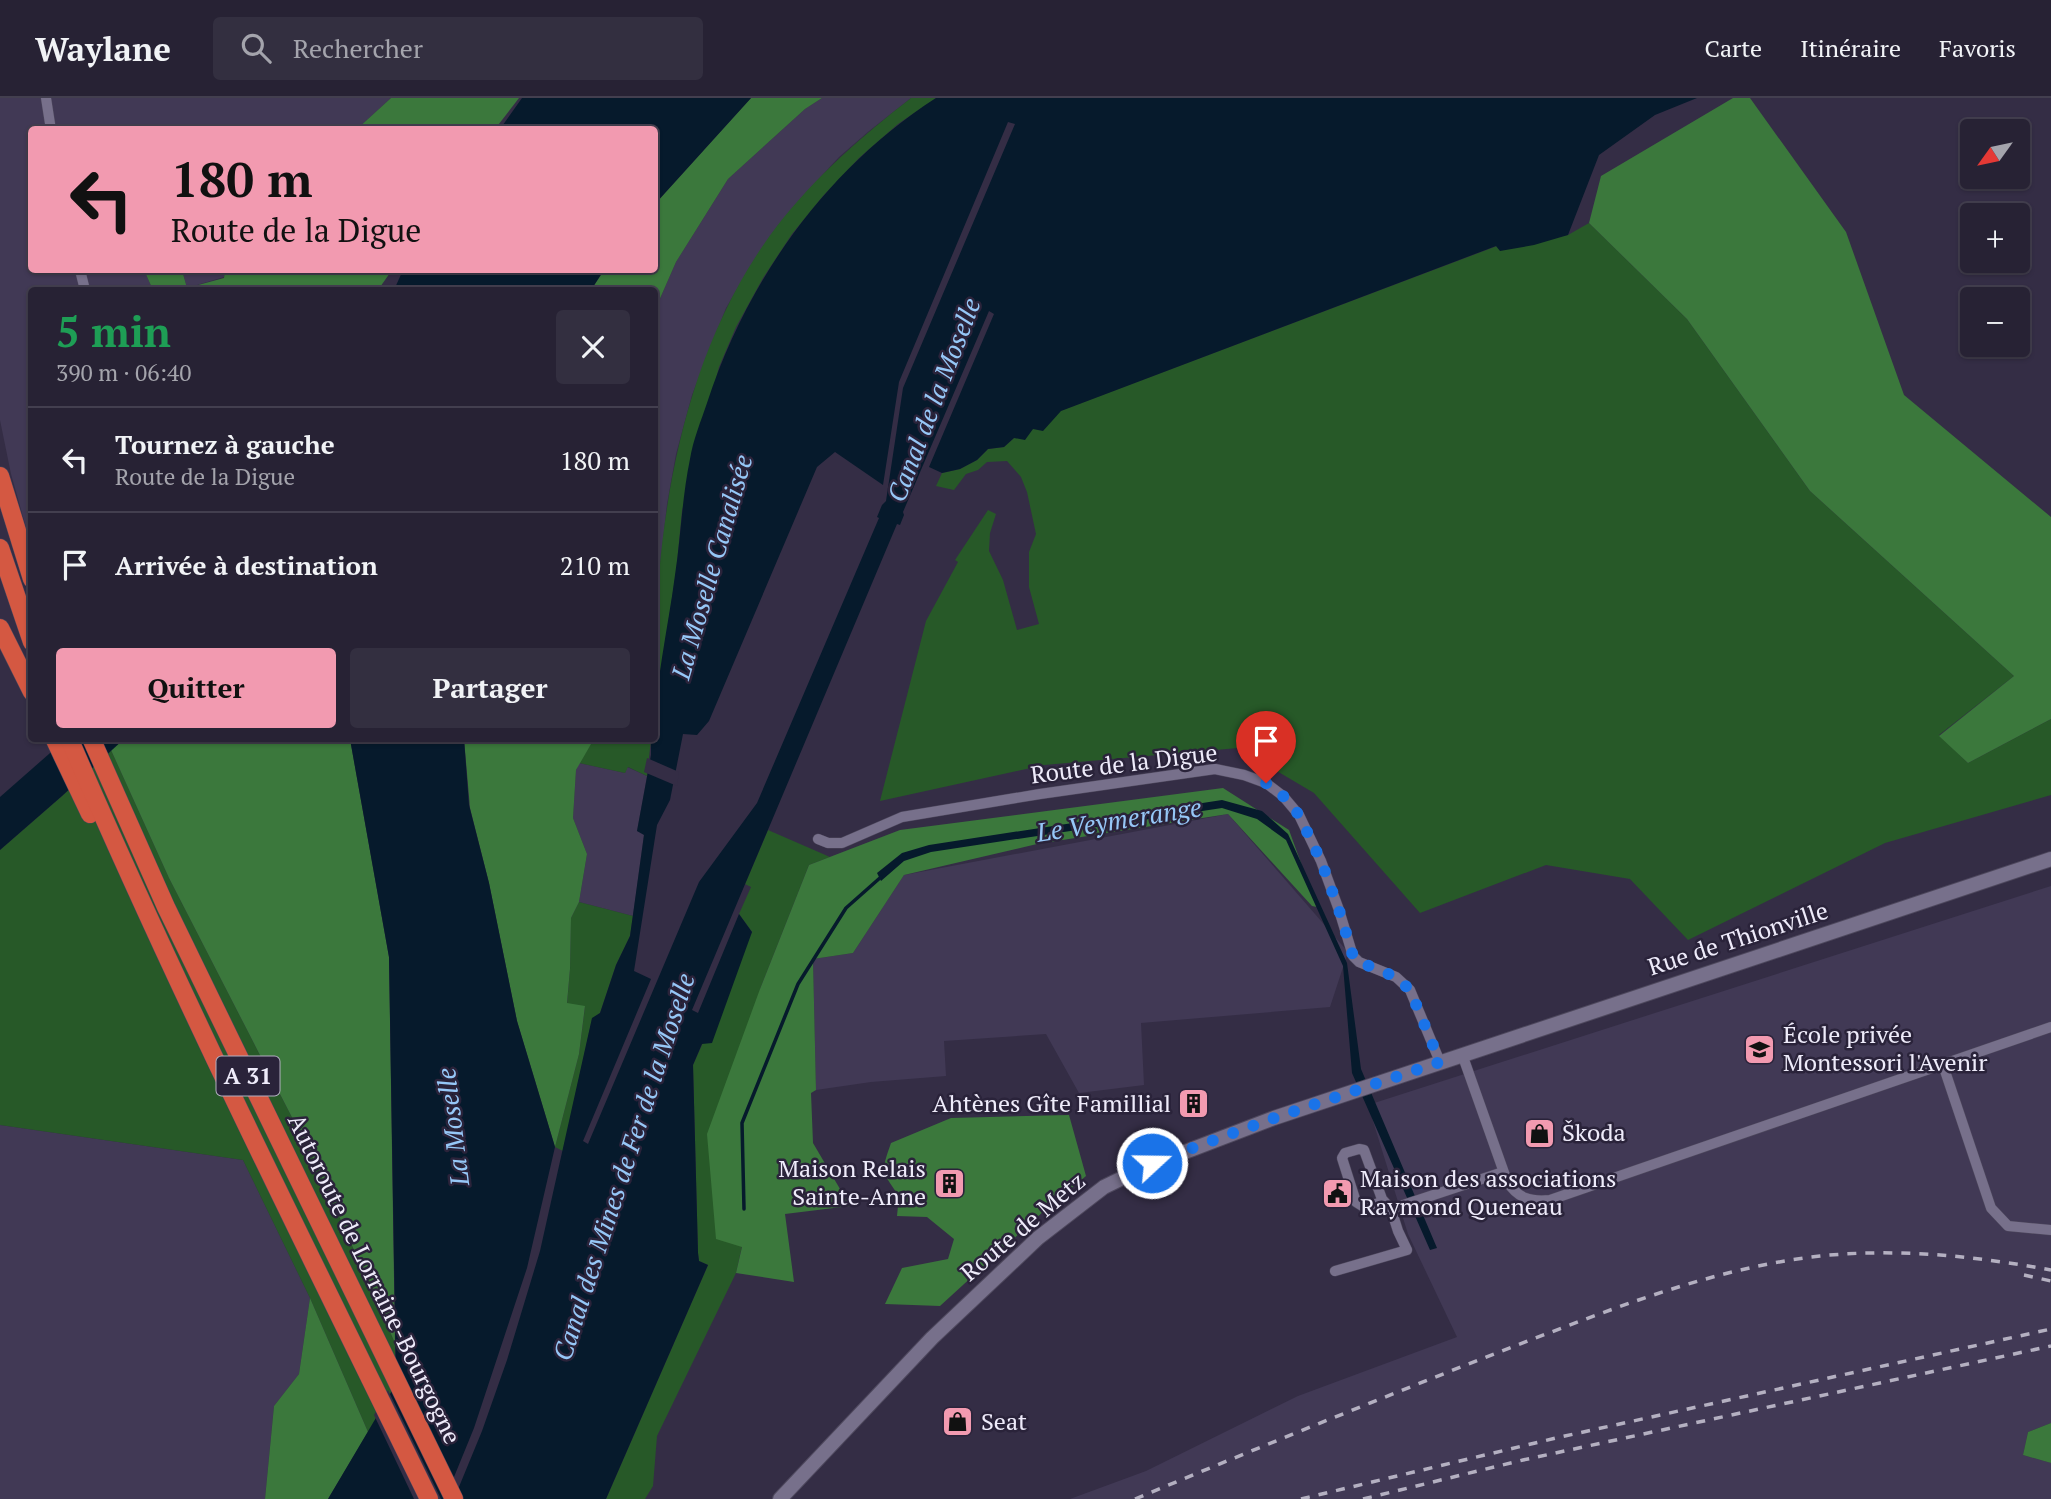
<!DOCTYPE html>
<html lang="fr">
<head>
<meta charset="utf-8">
<style>
  :root { --surface:#272234; --page:#332f40; --text:#f1f3f6; --muted:#a4a4ac; --line:#433f4f; --accent:#f29ab0 }
  body { margin:0; font-family:"PT Serif",serif; background:var(--page); color:var(--text); height:100vh; display:flex; flex-direction:column; font-size:26px; white-space:nowrap }
  * { box-sizing:border-box; margin:0 }
  p { font-size:23px; color:var(--muted) }
  .icon { flex:none; width:38px; height:38px; fill:none; stroke:currentColor; stroke-width:2; stroke-linecap:round; stroke-linejoin:round }
  .map { position:relative; flex:1; overflow:hidden }
  .details { position:absolute; left:28px; top:189px; width:630px; height:455px; display:flex; flex-direction:column; background:var(--surface); border-radius:7px; box-shadow:0 2px 5px #0004,0 0 0 2px var(--line) }
  .details>* { flex:none }
  .hud { position:absolute; left:28px; top:28px; width:630px; height:147px; border-radius:7px; box-shadow:0 2px 5px #0004,0 0 0 2px var(--line); background:#f29ab0; color:#111; overflow:hidden }
  .needle { width:46px; rotate:237deg }
  .fabs { position:absolute; left:1960px; top:21px; display:grid; gap:14px }
  .fabs a { display:grid; place-items:center; width:70px; height:70px; border-radius:7px; background:var(--surface); box-shadow:0 2px 5px #0004,0 0 0 2px var(--line); font-size:35px }
  .pin { position:absolute; display:grid; place-items:center; width:60px; height:60px; color:#fff; margin:-72px -30px; border-radius:50% 50% 50% 0; rotate:-45deg; box-shadow:0 0 7px #0007 }
  .pin .icon { rotate:45deg }
  .me { position:absolute; width:77px; margin:-38px; rotate:69deg; stroke-linejoin:round; filter:drop-shadow(0 0 5px #0008) }
  .turn { display:flex; align-items:center; gap:24px; height:147px; padding:0 28px; font-size:32px }
  .turn .icon { width:91px; height:91px; stroke-width:2.5 }
  .turn b { display:block; font-size:49px; line-height:60px }
  .round { display:grid; place-items:center; flex:none; width:74px; height:74px; border-radius:7px; background:var(--page) }
  .summary { display:flex; align-items:center; justify-content:space-between; height:119px; padding:0 28px }
  h1 { font-size:42px; font-weight:800; line-height:52px; color:#1e9e55 }
  .cta { display:flex; gap:14px; margin-top:auto; padding:14px 28px }
  .cta a { flex:1; height:80px; border-radius:7px; background:var(--accent); color:#111; font-size:28px; font-weight:800; line-height:80px; text-align:center }
  .cta a+a { background:var(--page); color:var(--text) }
  ul { padding:0; list-style:none }
  li { display:flex; align-items:center; gap:21px; height:105px; padding:0 28px; border-top:2px solid var(--line) }
  li div { flex:1 }
  li b { display:block; font-size:26px }
  li em { font-style:normal }
  header { display:flex; align-items:center; gap:42px; box-sizing:border-box; height:98px; padding:0 35px; background:var(--surface); border-bottom:2px solid var(--line) }
  header strong { font-size:33px }
  nav { display:flex; gap:38px; margin-inline-start:auto; font-size:24px }
  .search { width:490px; height:63px; background:var(--page); display:flex; align-items:center; gap:18px; box-sizing:border-box; padding:0 24px; border-radius:7px; color:var(--muted); font-size:26px }
  .map>svg:first-child { display:block }
  .built { fill:#413955 }
  .green { fill:#275928 }
  .forest { fill:#3b783c }
  .water { fill:#061a2c; fill-rule:evenodd }
  .pier { fill:#342d45 }
  .lines { fill:none; stroke-linecap:round; stroke-linejoin:round }
  .stream { stroke:#061a2c; stroke-width:3.5 }
  .minor-casing { stroke:#4e485d; stroke-width:11 }
  .secondary-casing { stroke:#4e485d; stroke-width:16 }
  .motorway-casing { stroke:#4e485d; stroke-width:19 }
  .minor { stroke:#77708b; stroke-width:10 }
  .secondary { stroke:#77708b; stroke-width:14 }
  .motorway { stroke:#d45842; stroke-width:18 }
  .rail { stroke:#b4b0c1; stroke-width:3.5; stroke-dasharray:9 9; stroke-linecap:butt }
  .route { stroke:#1a73e8; stroke-width:12; stroke-dasharray:0 21.6 }
  .labels { text-anchor:middle; stroke-width:5; stroke-linejoin:round; paint-order:stroke }
  .shield { fill:#2a233a; stroke:#b3afc0; stroke-width:2 }
  .shield-label { font-size:23px; font-weight:bold; fill:#eeebfa }
  .street-label { font-size:24px; fill:#eeebfa; stroke:#2a233a }
  .poi-label { font-size:24px; fill:#eeebfa; stroke:#2a233a; text-anchor:start }
  .water-label { font-size:26px; font-style:italic; fill:#96c7f7; stroke:#2a233a }
</style>
</head>
<body>
<header>
<strong>Waylane</strong>
<div class="search"><svg class="icon" aria-label="search" viewBox="0 0 24 24"><circle cx="10" cy="10" r="6"/><path d="M15 15l6 6"/></svg>Rechercher</div>
<nav><a>Carte</a><a>Itinéraire</a><a>Favoris</a></nav>
</header>
<div class="map">
<svg width="2051" height="1401" viewBox="0 0 2051 1401">
  <rect width="100%" height="100%" fill="#342d45"/>
  <g class="built">
    <path d="M 0,0 L 391,0 L 357,31 L 32,32 L 32,172 L 144,172 L 153,192 L 32,192 L 31,447 L 11,376 L 0,322 Z"/>
    <path d="M 822,0 L 911,0 L 869,33 L 839,59 L 803,98 L 777,129 L 750,169 L 726,210 L 692,297 L 676,356 L 667,406 L 655,516 L 655,212 L 676,164 L 728,81 L 805,11 Z"/>
    <path d="M 182,172 L 225,172 L 224,179 L 187,190 Z"/>
    <path d="M 579,665 L 625,675 L 627,669 L 647,678 L 637,733 L 644,736 L 633,818 L 579,804 L 587,756 L 573,720 L 576,672 Z"/>
    <path d="M 1228,716 L 1348,854 L 1330,909 L 1141,925 L 1144,987 L 1079,995 L 1046,936 L 944,943 L 946,978 L 871,984 L 816,992 L 813,861 L 853,855 L 904,777 Z"/>
    <path d="M 2051,788 L 2051,1325 L 2028,1334 L 2023,1357 L 2051,1365 L 2051,1401 L 1070,1401 L 1146,1373 L 1298,1298 L 1457,1239 L 1408,1136 L 1368,1007 Z"/>
    <path d="M 0,1027 L 243,1062 L 310,1200 L 299,1276 L 274,1308 L 265,1401 L 0,1401 Z"/>
  </g>
  <g class="green">
    <path d="M 911,0 L 936,0 L 898,26 L 859,60 L 823,98 L 792,136 L 763,180 L 736,229 L 719,269 L 682,413 L 676,475 L 655,608 C 655,578 653,548 655,518 C 655,504 658,490 659,476 C 670,353 701,228 777,128 C 816,78 862,38 911,0 Z"/>
    <path d="M 1589,125 L 1687,221 L 1810,393 L 2014,578 L 1939,637 L 1968,665 L 2051,621 L 2051,697 L 1885,745 L 1688,842 L 1630,781 L 1546,767 L 1420,815 L 1314,695 L 1238,650 L 1044,667 L 880,703 L 926,523 L 958,464 L 955,462 L 988,412 L 996,416 L 990,435 L 989,453 L 1003,482 L 1017,532 L 1039,526 L 1029,489 L 1029,454 L 1036,436 L 1027,394 L 1021,379 L 1007,363 L 987,364 L 978,372 L 966,376 L 954,392 L 936,388 L 942,375 L 960,371 L 977,362 L 988,351 L 1004,349 L 1014,340 L 1033,331 L 1060,313 L 1497,148 L 1568,137 Z"/>
    <path d="M 594,641 L 651,641 L 647,678 L 628,669 L 625,675 L 579,665 Z"/>
    <path d="M 111,652 L 169,780 L 317,1068 L 395,1245 L 396,1286 L 368,1334 L 310,1200 L 243,1062 L 0,1027 L 0,752 L 62,698 Z"/>
    <path d="M 768,732 L 830,759 L 809,767 L 760,891 L 742,1148 L 736,1175 L 657,1338 L 653,1388 L 645,1401 L 606,1401 L 708,1167 L 699,1163 L 698,1155 L 693,967 L 752,834 L 739,816 L 751,789 L 745,786 Z"/>
    <path d="M 579,804 L 633,818 L 630,838 L 616,867 L 600,915 L 592,921 L 563,1053 L 555,1049 L 579,956 L 585,909 L 567,906 L 570,871 L 571,820 Z"/>
  </g>
  <g class="forest">
    <path d="M 391,0 L 519,0 L 495,31 L 357,31 Z"/>
    <path d="M 751,0 L 822,0 L 805,11 L 728,81 L 676,164 L 655,212 L 654,192 L 591,192 L 604,172 L 654,172 L 655,106 Z"/>
    <path d="M 1733,0 L 1750,0 L 1846,134 L 1904,297 L 2051,419 L 2051,621 L 1968,665 L 1939,638 L 2014,578 L 1810,393 L 1687,221 L 1589,125 L 1601,78 Z"/>
    <path d="M 144,172 L 182,172 L 187,190 L 224,180 L 225,172 L 392,172 L 378,192 L 153,192 Z"/>
    <path d="M 124,640 L 350,641 L 389,859 L 395,1245 L 317,1068 L 169,780 L 111,652 Z"/>
    <path d="M 464,641 L 594,641 L 576,672 L 573,720 L 587,756 L 579,804 L 571,820 L 570,871 L 567,905 L 585,908 L 579,956 L 555,1049 L 517,923 L 489,785 L 470,710 Z"/>
    <path d="M 1223,690 L 1289,732 L 1317,809 L 1312,808 L 1228,716 L 1037,746 L 904,777 L 853,855 L 813,861 L 816,992 L 811,995 L 813,1045 L 850,1108 L 785,1116 L 794,1184 L 736,1175 L 742,1149 L 716,1141 L 707,1036 L 760,891 L 809,767 L 900,732 Z"/>
    <path d="M 1069,1017 L 1086,1078 L 1045,1112 L 940,1208 L 885,1206 L 902,1170 L 948,1161 L 954,1141 L 927,1119 L 897,1118 L 899,1098 C 881,1073 881,1074 891,1045 L 951,1020 Z"/>
    <path d="M 310,1200 L 368,1334 L 328,1401 L 265,1401 L 274,1308 L 299,1276 Z"/>
    <path d="M 2051,1325 L 2051,1365 L 2023,1357 L 2028,1334 Z"/>
  </g>
  <g class="water">
    <path d="M 522,0 L 751,0 L 655,106 L 654,32 L 500,31 Z"/>
    <path d="M 936,0 L 1697,0 L 1655,17 L 1599,57 L 1568,137 L 1534,147 L 1500,153 L 1496,148 L 1061,313 L 1043,333 L 1033,331 L 1025,342 L 1014,340 L 1004,349 L 988,351 L 977,362 L 960,371 L 942,375 L 929,369 L 994,216 L 989,213 L 903,414 L 904,417 L 900,427 L 897,426 L 692,912 L 698,915 L 739,816 L 752,834 L 712,945 L 702,946 L 693,967 L 698,1155 L 699,1163 L 708,1167 L 606,1401 L 454,1401 L 482,1333 L 507,1262 L 540,1153 L 592,920 L 600,915 L 616,867 L 630,838 L 644,737 L 637,733 L 651,657 L 651,641 L 654,640 C 655,585 668,531 675,477 C 681,438 682,399 690,361 C 693,342 701,323 707,305 C 747,182 826,71 936,0 ZM 1008,24 L 1015,26 L 903,290 L 886,403 L 882,407 L 877,419 L 879,420 L 757,705 L 699,784 L 588,1046 L 583,1043 L 651,881 L 634,873 L 657,727 L 670,702 L 683,636 L 697,637 L 709,623 L 817,369 L 835,354 L 883,387 L 899,284 Z"/>
    <path d="M 403,172 L 604,172 L 591,192 L 394,192 Z"/>
    <path d="M 66,641 L 124,641 L 62,698 L 0,752 L 0,699 Z"/>
    <path d="M 350,641 L 464,641 L 469,707 L 489,785 L 517,923 L 555,1049 L 527,1170 L 474,1330 L 445,1401 L 328,1401 L 396,1286 L 389,859 Z"/>
    <path d="M 1222,702 L 1262,713 L 1288,736 L 1347,865 L 1361,971 L 1437,1150 L 1430,1152 L 1352,975 L 1343,868 L 1286,742 L 1257,721 L 1222,710 L 931,754 L 904,763 L 881,783 L 877,775 L 902,755 L 929,747 Z"/>
  </g>
  <g class="pier">
    <path d="M 647,660 L 679,674 L 677,688 L 644,674 Z"/>
    <path d="M 388,1292 L 441,1401 L 414,1401 L 374,1317 Z"/>
  </g>
  <g class="lines">
    <path class="stream" d="M 744,1111 L 742,1025 L 798,886 L 846,810 L 881,779"/>
    <defs>
      <g id="minor">
        <path d="M 46,0 L 51,32"/>
        <path d="M 80,172 L 85,192"/>
        <path d="M 818,741 L 828,745 L 842,745 L 902,719 L 1040,696 L 1215,671 L 1244,677 L 1266,685 L 1283,698 L 1299,717 L 1321,763 L 1339,812 L 1353,858 L 1359,864 L 1396,879 L 1410,892 L 1440,964"/>
        <path d="M 1462,956 L 1507,1083 C 1517,1100 1530,1104 1550,1102 L 2051,929"/>
        <path d="M 1943,967 L 1991,1110 L 2008,1128 L 2051,1132"/>
        <path d="M 1382,1101 L 1379,1105 L 1364,1109 L 1356,1104 L 1342,1060 L 1345,1055 L 1359,1051 L 1364,1052 L 1382,1101 L 1391,1111"/>
        <path d="M 1335,1173 L 1407,1152 L 1398,1133 L 1391,1111 L 1503,1074"/>
      </g>
      <path id="secondary" d="M 780,1401 L 932,1240 L 1038,1140 L 1104,1089 L 1143,1070 L 1274,1020 L 2051,761"/>
      <g id="motorway">
        <path d="M 0,378 L 32,481"/>
        <path d="M 0,450 L 32,544"/>
        <path d="M 0,530 L 32,594"/>
        <path d="M 54,640 L 90,716"/>
        <path d="M 69,640 C 180,898 306,1149 429,1401"/>
        <path d="M 91,640 L 166,809 L 454,1401"/>
      </g>
    </defs>
    <use href="#minor" class="minor-casing"/>
    <use href="#secondary" class="secondary-casing"/>
    <use href="#motorway" class="motorway-casing"/>
    <use href="#minor" class="minor"/>
    <use href="#secondary" class="secondary"/>
    <use href="#motorway" class="motorway"/>
    <g class="rail">
      <path d="M 2024,1177 L 2051,1183"/>
      <path d="M 1135,1401 C 1260,1349 1386,1298 1512,1249 C 1612,1211 1713,1170 1820,1158 C 1897,1150 1975,1158 2051,1172"/>
      <path d="M 1301,1401 L 1556,1340 L 2051,1231"/>
      <path d="M 1363,1401 L 1523,1362 L 2051,1248"/>
    </g>
  </g>
  <g class="lines">
    <path class="route" d="M 1152,1065 L 1274,1020 L 1440,964 L 1410,892 L 1396,879 L 1359,864 L 1353,858 L 1339,812 L 1321,763 L 1299,717 L 1283,698 L 1266,685"/>
  </g>
  <defs>
    <symbol id="school-square" viewBox="-11 -11 22 22"><rect x="-9" y="-9" width="18" height="18" rx="4" fill="#f29ab0" stroke="#2a233a"/><path d="M0-5L7-2L0 1L-7-2ZM-4 1L0 2.5L4 1V4Q0 6-4 4Z" fill="#111"/></symbol>
    <symbol id="building-square" viewBox="-11 -11 22 22"><rect x="-9" y="-9" width="18" height="18" rx="4" fill="#f29ab0" stroke="#2a233a"/><path d="M-4-6H4V6H1V3H-1V6H-4ZM-2.5-4.3h1.7v1.8h-1.7ZM.8-4.3h1.7v1.8H.8ZM-2.5-1h1.7V.8h-1.7ZM.8-1h1.7V.8H.8Z" fill="#111"/></symbol>
    <symbol id="shop-square" viewBox="-11 -11 22 22"><rect x="-9" y="-9" width="18" height="18" rx="4" fill="#f29ab0" stroke="#2a233a"/><path d="M-5-2.5h2.3a2.7 3.5 0 0 1 5.4 0H5L5.5 6h-11ZM-1.5-2.5h3a1.5 2.3 0 0 0-3 0Z" fill="#111"/></symbol>
    <symbol id="civic-square" viewBox="-11 -11 22 22"><rect x="-9" y="-9" width="18" height="18" rx="4" fill="#f29ab0" stroke="#2a233a"/><path d="M-.6-6.5H3V-4.5H.6V-3L4-1V1h2V6H-6V1h2V-1L-.6-3ZM-1.2 2.5V6h2.4V2.5Z" fill="#111"/></symbol>
  </defs>
  <g fill-rule="evenodd">
    <use href="#school-square" x="1742" y="934" width="35" height="35"/>
    <use href="#building-square" x="1176" y="988" width="35" height="35"/>
    <use href="#shop-square" x="1522" y="1018" width="35" height="35"/>
    <use href="#building-square" x="932" y="1068" width="35" height="35"/>
    <use href="#civic-square" x="1320" y="1078" width="35" height="35"/>
    <use href="#shop-square" x="940" y="1306" width="35" height="35"/>
  </g>
  <g class="labels">
    <rect class="shield" x="216.5" y="958.5" width="63" height="39" rx="5"/>
    <g class="shield-label">
      <text x="248" y="986">A 31</text>
    </g>
    <g class="street-label">
      <text transform="translate(1124 666) rotate(-7)" y="8">Route de la Digue</text>
      <text transform="translate(1738 841) rotate(-18)" y="8">Rue de Thionville</text>
      <text transform="translate(1023 1129) rotate(-40)" y="8">Route de Metz</text>
      <text transform="translate(374 1181) rotate(64)" y="8">Autoroute de Lorraine-Bourgogne</text>
    </g>
    <g class="poi-label">
      <text x="1783" y="945">École privée<tspan x="1783" dy="28">Montessori l'Avenir</tspan></text>
      <text x="1171" y="1014" text-anchor="end">Ahtènes Gîte Famillial</text>
      <text x="1562" y="1043">Škoda</text>
      <text x="926" y="1079" text-anchor="end">Maison Relais<tspan x="926" dy="28">Sainte-Anne</tspan></text>
      <text x="1360" y="1089">Maison des associations<tspan x="1360" dy="28">Raymond Queneau</tspan></text>
      <text x="981" y="1332">Seat</text>
    </g>
    <g class="water-label">
      <text transform="translate(934 302) rotate(-69)" y="9">Canal de la Moselle</text>
      <text transform="translate(712 469) rotate(-74)" y="9">La Moselle Canalisée</text>
      <text transform="translate(1119 722) rotate(-9)" y="9">Le Veymerange</text>
      <text transform="translate(453 1029) rotate(-97)" y="9">La Moselle</text>
      <text transform="translate(624 1069) rotate(-72)" y="9">Canal des Mines de Fer de la Moselle</text>
    </g>
  </g>
</svg>
<div class="fabs">
<a><svg class="needle" viewBox="-14 -14 28 28"><path d="M0-13l5 13h-10z" fill="#e53935"/><path d="M0 13l5-13h-10z" fill="#a4a4ac"/></svg></a>
<a>+</a>
<a>−</a>
</div>
<div class="pin" style="left:1266px;top:685px;background:#d93025"><svg class="icon" aria-label="arrive" viewBox="0 0 24 24"><path d="M6 21V4h12l-3 4 3 4H6"/></svg></div>
<svg class="me" style="left:1152px;top:1065px" viewBox="-20 -20 40 40"><circle r="17" fill="#1a73e8" stroke="#fff" stroke-width="3"/><path d="M0-11L8 9 0 5-8 9z" fill="#fff"/></svg>
<div class="hud">
<div class="turn"><svg class="icon" aria-label="left" viewBox="0 0 24 24"><path d="M17 20v-9H6M10 6l-5 5 5 5"/></svg><div><b>180 m</b>Route de la Digue</div></div>
</div>
<section class="details">
<div class="summary"><div><h1>5 min</h1><p>390 m · 06:40</p></div><a class="round"><svg class="icon" aria-label="close" viewBox="0 0 24 24"><path d="M6 6l12 12M18 6L6 18"/></svg></a></div>
<ul>
<li><svg class="icon" aria-label="left" viewBox="0 0 24 24"><path d="M17 20v-9H6M10 6l-5 5 5 5"/></svg><div><b>Tournez à gauche</b><p>Route de la Digue</p></div><em>180 m</em></li>
<li><svg class="icon" aria-label="arrive" viewBox="0 0 24 24"><path d="M6 21V4h12l-3 4 3 4H6"/></svg><div><b>Arrivée à destination</b></div><em>210 m</em></li>
</ul>
<div class="cta"><a>Quitter</a><a>Partager</a></div>
</section>
</div>
</body>
</html>
